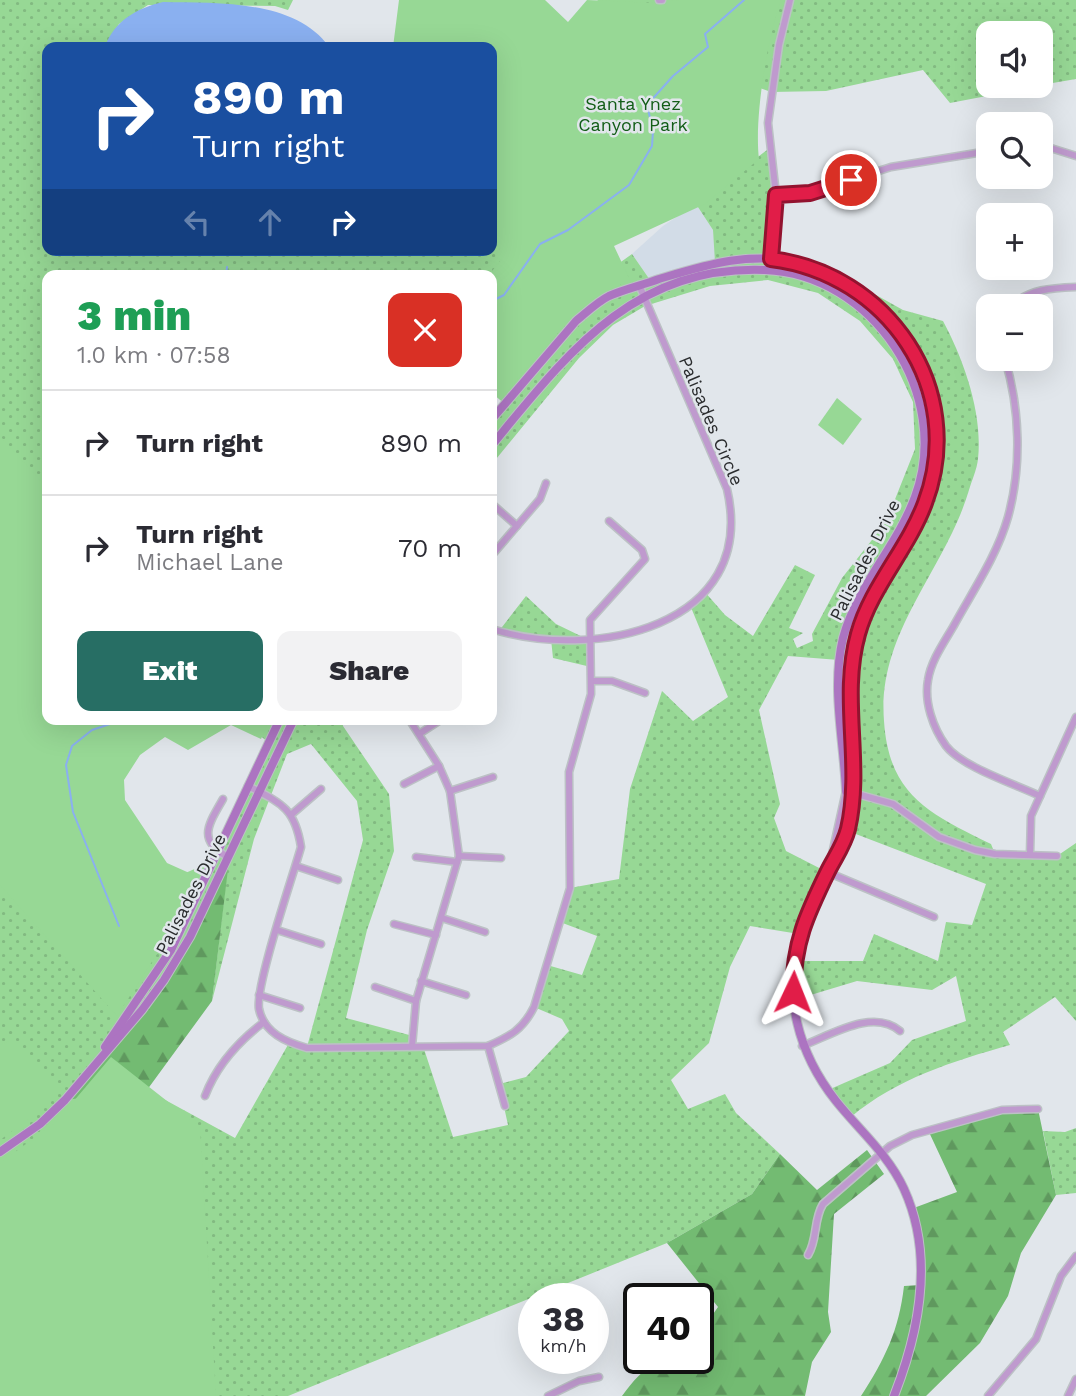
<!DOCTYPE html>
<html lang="en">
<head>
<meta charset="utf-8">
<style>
  :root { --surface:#fff; --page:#f2f2f3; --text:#2b2b33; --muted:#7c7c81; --line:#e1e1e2; --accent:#276e64 }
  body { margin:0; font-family:"Work Sans",sans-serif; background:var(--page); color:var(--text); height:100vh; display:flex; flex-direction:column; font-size:26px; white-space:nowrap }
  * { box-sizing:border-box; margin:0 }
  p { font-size:23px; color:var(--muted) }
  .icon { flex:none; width:38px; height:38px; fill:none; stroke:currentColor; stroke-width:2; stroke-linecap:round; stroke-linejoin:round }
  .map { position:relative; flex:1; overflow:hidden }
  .drawer { position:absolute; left:42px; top:270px; width:455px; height:455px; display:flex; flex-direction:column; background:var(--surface); border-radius:14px; box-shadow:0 7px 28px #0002 }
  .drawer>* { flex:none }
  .hud { position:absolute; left:42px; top:42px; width:455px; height:214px; border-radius:14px; box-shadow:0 7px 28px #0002; background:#1a4fa0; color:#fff; overflow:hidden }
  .controls { position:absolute; left:976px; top:21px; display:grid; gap:14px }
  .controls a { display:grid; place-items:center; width:77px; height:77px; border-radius:14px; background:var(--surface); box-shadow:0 7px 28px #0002; font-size:35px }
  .speed { position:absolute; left:518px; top:1283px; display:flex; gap:14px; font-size:35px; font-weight:700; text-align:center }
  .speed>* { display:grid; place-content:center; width:91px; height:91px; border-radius:50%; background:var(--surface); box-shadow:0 7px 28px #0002; line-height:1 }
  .speed small { font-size:18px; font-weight:400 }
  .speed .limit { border:4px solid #111; border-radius:10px; background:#fff; color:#111 }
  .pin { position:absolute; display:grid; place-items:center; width:60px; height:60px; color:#fff; margin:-30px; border:4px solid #fff; border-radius:50%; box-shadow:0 2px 7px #0007 }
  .me { position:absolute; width:77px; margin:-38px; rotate:2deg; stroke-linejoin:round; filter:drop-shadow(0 0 5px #0008) }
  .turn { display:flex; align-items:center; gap:24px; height:147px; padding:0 35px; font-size:32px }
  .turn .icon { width:91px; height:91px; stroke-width:2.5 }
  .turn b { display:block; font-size:49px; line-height:60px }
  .lanes { display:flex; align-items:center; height:66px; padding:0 35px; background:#0003; justify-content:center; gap:35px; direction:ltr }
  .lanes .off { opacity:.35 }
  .round { display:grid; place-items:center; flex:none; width:74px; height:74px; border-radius:14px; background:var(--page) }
  .summary { display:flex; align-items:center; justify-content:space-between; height:119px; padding:0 35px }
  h1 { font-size:42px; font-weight:800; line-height:52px; color:#1e9e55 }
  .primary-button { display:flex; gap:14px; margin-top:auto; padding:14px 35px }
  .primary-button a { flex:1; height:80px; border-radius:14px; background:var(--accent); color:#fff; font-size:28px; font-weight:800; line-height:80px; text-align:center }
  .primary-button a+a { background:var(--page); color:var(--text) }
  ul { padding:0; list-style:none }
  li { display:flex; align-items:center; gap:21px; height:105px; padding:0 35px; border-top:2px solid var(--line) }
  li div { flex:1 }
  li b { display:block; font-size:26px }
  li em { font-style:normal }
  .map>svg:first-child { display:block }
  .built { fill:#d2dce7 }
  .grass { fill:url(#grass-dots); fill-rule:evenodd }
  .forest { fill:url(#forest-firs) }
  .park { fill:#97d895 }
  .water { fill:#8ab0f0 }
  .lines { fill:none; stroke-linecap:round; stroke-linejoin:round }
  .stream { stroke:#8ab0f0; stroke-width:2 }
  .street-casing { stroke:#bcc1c5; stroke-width:9 }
  .secondary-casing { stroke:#bcc1c5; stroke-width:10 }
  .street { stroke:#bf9ace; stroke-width:6 }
  .secondary { stroke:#ac74c1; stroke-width:8 }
  .route-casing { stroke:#92132f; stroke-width:18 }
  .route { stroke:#e11d48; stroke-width:12 }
  .labels { text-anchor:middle; stroke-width:5; stroke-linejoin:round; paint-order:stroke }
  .park-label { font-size:18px; fill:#125d17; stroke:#e1e6eb }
  .street-label { font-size:18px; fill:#2a2c2e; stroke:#e1e6eb }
</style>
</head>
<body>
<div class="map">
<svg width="1076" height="1396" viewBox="0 0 1076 1396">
  <defs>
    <pattern id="grass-dots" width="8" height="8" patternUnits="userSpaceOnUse" patternTransform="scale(1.75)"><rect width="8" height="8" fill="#97d895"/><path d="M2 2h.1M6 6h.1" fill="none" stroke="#82ba81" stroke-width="1.8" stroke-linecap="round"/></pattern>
    <pattern id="forest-firs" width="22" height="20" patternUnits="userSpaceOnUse" patternTransform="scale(1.75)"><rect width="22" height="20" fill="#73bb72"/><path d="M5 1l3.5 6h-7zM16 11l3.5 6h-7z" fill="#5f985e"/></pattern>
  </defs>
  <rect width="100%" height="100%" fill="#e1e6eb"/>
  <path class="built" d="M 696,204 L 713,230 L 716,262 L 650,280 L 632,254 L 663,226 Z"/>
  <g class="grass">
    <path d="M 0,0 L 293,0 L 288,10 L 275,6 L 148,5 L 119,24 L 105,47 L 47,47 L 47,250 L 492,250 L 492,202 L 550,189 L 618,264 L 632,254 L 650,280 L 715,262 L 713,230 L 696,204 L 767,150 L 773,195 L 771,250 L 826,267 L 903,310 L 943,321 C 964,360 983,414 978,459 C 977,469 972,480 969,490 C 945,571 877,632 884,721 C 889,796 930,814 991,844 L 995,854 L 1057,856 L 1076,843 L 1076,1021 L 1055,997 L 1003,1032 L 1010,1045 C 953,1061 896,1079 851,1117 L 828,1090 L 890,1063 L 912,1040 L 966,1021 L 956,976 L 932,990 L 857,981 L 794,1000 L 794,961 L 863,961 L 874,934 L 938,961 L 946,922 L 972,925 L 986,884 L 848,831 L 854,794 L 846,791 L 839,660 L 788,656 L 759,710 L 780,804 L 774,818 L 786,851 L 827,872 L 799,934 L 750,926 L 730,967 L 709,1043 L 671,1080 L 688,1109 L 725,1094 L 736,1113 L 780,1154 L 752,1194 L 667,1243 L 288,1396 L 0,1396 ZM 47,275 L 492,275 L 492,393 L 507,406 L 492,424 L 492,464 L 579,358 L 613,325 L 645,306 L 710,286 L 768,280 L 818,293 L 860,321 L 893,359 L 913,402 L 915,449 L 886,522 L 842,578 L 812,634 L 813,641 L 797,648 L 793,639 L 803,633 L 789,628 L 815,575 L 795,565 L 753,636 L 725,615 L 704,591 L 690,605 L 728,697 L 693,721 L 662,691 L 630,789 L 619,879 L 570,888 L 560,922 L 597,936 L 582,975 L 547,965 L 534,1007 L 562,1019 L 569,1031 L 526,1077 L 499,1084 L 508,1125 L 453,1137 L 423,1046 L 412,1046 L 413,1036 L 346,1018 L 367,930 L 394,851 L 389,794 L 343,726 L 342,719 L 240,719 L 269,743 L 213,861 L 160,884 L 109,779 L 165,719 L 47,719 ZM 311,744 L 357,801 L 363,840 L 307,1047 L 289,1043 L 235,1138 L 147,1090 L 164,980 L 229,856 L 212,1001 L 254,839 L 287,754 Z"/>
    <path d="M 598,0 L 1076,0 L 1076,79 L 1041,85 L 1041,33 L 989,33 L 989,86 L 1039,86 L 950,103 L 923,70 L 826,91 L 771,92 L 581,24 Z"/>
    <path d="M 526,596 L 556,624 L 591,641 L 591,667 L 553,658 L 551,639 L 499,631 Z"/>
    <path d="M 1076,1128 L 1076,1193 L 1056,1195 L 1043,1131 L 1065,1132 Z"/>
  </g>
  <g class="forest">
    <path d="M 230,853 L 212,1001 L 147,1090 L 65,1100 L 174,964 Z"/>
    <path d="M 1038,1109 L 1056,1195 L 1021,1253 L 1008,1296 L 980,1343 L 926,1396 L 861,1396 C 885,1359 899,1330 904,1286 L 921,1285 L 911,1209 L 957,1192 L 928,1130 L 1002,1110 Z"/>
    <path d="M 867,1150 L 884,1174 L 834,1214 L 828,1312 L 831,1332 L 812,1362 L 805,1396 L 622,1396 C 646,1363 658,1358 698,1358 L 698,1336 L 718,1307 L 667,1243 L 752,1194 L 780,1154 L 817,1190 Z"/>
  </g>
  <g class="park">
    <path d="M 399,0 L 545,0 L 568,22 L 587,0 L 656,3 L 679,0 L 781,0 C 767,39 754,119 759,159 L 705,204 L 614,246 L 630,280 C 575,305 540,353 502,398 L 492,389 L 492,275 L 489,275 L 500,261 L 492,148 L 492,47 L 393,47 Z"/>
    <path d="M 837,398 L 862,419 L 843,445 L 818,425 Z"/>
    <path d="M 0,436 L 47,488 L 47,719 L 270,719 L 261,739 L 231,725 L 188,750 L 165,737 L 140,755 L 124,780 L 125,800 L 167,863 L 196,876 L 166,940 L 117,1016 L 0,885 Z"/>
    <path d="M 9,1041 L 61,1087 L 36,1114 L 0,1140 L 0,1045 Z"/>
    <path d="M 111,1057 L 200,1127 L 216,1396 L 0,1396 L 0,1163 L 56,1122 Z"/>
  </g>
  <path class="water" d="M 163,2 C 220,3 296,0 329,47 L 105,47 C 114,21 137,8 163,2 Z"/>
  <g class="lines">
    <g class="stream">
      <path d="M 226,275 L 227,267"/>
      <path d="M 492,301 L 504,295 L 540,244 L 568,230 L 629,185 L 652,146 L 653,131 L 647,105 L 673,76 L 708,47 L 705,34 L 744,0"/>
      <path d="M 119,926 L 73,812 L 66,765 L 72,746 L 92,730 L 125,719"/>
    </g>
    <defs>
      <g id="street">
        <path d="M 659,0 L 662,0"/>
        <path d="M 1041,145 L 1076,156"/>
        <path d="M 776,195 L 810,193 L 891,167 L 989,151"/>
        <path d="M 770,270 L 776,195 L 768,123 L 779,45 L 790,0"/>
        <path d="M 1011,306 C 1030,289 1051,288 1076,287"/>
        <path d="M 1005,359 C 1020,409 1022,466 1008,517 C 997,556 972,592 953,627 C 943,644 931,661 928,680 C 924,702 933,728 946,746 C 962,767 1015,784 1040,796"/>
        <path d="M 492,504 L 517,526"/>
        <path d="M 492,555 L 540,499 L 546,483"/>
        <path d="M 492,629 C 592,661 759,628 727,489 L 639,285"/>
        <path d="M 592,681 L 612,681 L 645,693"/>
        <path d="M 409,719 L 439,766 L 450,791 L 459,856 L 416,1001 L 412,1046"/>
        <path d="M 419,734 L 442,719"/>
        <path d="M 404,784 L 439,766"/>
        <path d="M 248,786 C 281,803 295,808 301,847 C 293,876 255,986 259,1009 C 264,1033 286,1042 307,1048 L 488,1046 C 511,1036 523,1029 534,1007 L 570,888 L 569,772 L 591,694 L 590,620 L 645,559 L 642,550 L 609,521"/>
        <path d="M 450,791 L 493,777"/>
        <path d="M 223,799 C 209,824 196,840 228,857"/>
        <path d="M 292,814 L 321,789"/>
        <path d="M 1030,854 L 1031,816 L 1076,717"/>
        <path d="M 459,856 L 501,858"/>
        <path d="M 416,857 L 457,862"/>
        <path d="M 834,861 L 847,832 L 854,793"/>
        <path d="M 296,866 L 338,880"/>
        <path d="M 829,868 L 846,791 L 893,804 L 939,837 L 975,850 L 995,854 L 1057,856"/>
        <path d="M 827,872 L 934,917"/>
        <path d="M 442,918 L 485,932"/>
        <path d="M 394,924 L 436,935"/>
        <path d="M 277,930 L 321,944"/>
        <path d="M 421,981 L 466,995"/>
        <path d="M 375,987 L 416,1001"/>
        <path d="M 259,995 L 300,1008"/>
        <path d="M 488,1046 L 505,1106"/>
        <path d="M 802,1046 C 831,1035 873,1008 900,1031"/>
        <path d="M 205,1096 C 216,1067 239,1041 264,1022"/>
        <path d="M 808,1255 C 818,1239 813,1220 823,1204 L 890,1146 L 912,1135 L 1002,1110 L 1038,1109"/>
        <path d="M 548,1396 L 579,1381 L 599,1377"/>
        <path d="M 988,1396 L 1036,1339 L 1061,1276 L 1076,1256"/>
        <path d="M 1068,1396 L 1076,1379"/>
      </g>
      <g id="secondary">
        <path d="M 492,419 L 576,321 C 586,313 597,302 609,296 C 625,289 643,285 659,279 C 706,265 749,251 799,263 C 901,290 963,404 925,504 C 907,549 870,588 857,635 C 844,687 857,740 854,793"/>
        <path d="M 492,445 C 567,354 633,265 765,270 C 873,274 953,395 915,497 C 897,546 857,586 843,638 C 831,688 844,741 846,791"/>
        <path d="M 829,868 C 819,889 805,913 799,936 C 783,996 798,1053 836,1101 C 859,1130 888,1154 904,1189 C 934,1255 920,1330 894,1396"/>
        <path d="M 105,1047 L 171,950 L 280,719"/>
        <path d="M 0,1152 L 40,1124 L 65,1100 L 142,1010 L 164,980 L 190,937 L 294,719"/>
      </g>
    </defs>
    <use href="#street" class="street-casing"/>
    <use href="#secondary" class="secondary-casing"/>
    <use href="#street" class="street"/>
    <use href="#secondary" class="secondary"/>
  </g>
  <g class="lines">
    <defs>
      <path id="route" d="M 793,992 C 794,942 806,916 828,871 C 835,857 844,845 848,829 C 863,764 840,698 858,634 C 871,587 908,549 925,503 C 968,389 887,273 771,259 L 776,195 L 810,193 L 851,180"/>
    </defs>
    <use href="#route" class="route-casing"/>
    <use href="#route" class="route"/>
  </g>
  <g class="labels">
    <g class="park-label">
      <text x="633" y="110">Santa Ynez<tspan x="633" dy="21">Canyon Park</tspan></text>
    </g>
    <g class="street-label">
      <text transform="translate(711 421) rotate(67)" y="6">Palisades Circle</text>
      <text transform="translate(865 560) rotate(-63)" y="6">Palisades Drive</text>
      <text transform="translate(191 894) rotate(-63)" y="6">Palisades Drive</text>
    </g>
  </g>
</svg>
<div class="controls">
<a><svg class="icon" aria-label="sound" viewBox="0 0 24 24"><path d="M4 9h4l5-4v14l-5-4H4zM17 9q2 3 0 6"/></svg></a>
<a><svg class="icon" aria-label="search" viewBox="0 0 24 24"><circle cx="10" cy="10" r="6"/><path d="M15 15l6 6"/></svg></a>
<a>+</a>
<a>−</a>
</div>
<div class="speed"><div>38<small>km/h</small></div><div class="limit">40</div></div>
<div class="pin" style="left:851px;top:180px;background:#d93025"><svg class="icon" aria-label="arrive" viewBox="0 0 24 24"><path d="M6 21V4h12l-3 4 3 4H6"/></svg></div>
<svg class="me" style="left:793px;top:992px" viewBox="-20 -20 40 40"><path d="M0-17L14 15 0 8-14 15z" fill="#e11d48" stroke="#fff" stroke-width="4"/></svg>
<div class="hud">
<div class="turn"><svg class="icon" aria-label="right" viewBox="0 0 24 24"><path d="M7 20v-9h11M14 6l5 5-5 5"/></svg><div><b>890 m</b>Turn right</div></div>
<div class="lanes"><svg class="icon off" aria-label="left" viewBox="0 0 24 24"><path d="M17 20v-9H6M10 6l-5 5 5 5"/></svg><svg class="icon off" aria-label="ahead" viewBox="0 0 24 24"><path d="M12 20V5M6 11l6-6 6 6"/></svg><svg class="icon" aria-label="right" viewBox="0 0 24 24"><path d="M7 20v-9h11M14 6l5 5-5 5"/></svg></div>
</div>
<section class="drawer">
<div class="summary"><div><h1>3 min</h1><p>1.0 km · 07:58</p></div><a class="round" style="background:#d93025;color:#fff"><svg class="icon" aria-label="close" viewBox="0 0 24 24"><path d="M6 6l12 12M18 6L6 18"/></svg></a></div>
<ul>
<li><svg class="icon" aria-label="right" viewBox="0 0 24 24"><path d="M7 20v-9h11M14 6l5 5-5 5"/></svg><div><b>Turn right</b></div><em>890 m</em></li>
<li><svg class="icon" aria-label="right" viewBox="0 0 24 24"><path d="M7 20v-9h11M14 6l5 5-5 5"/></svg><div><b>Turn right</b><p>Michael Lane</p></div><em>70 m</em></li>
</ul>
<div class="primary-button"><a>Exit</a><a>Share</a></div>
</section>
</div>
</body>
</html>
